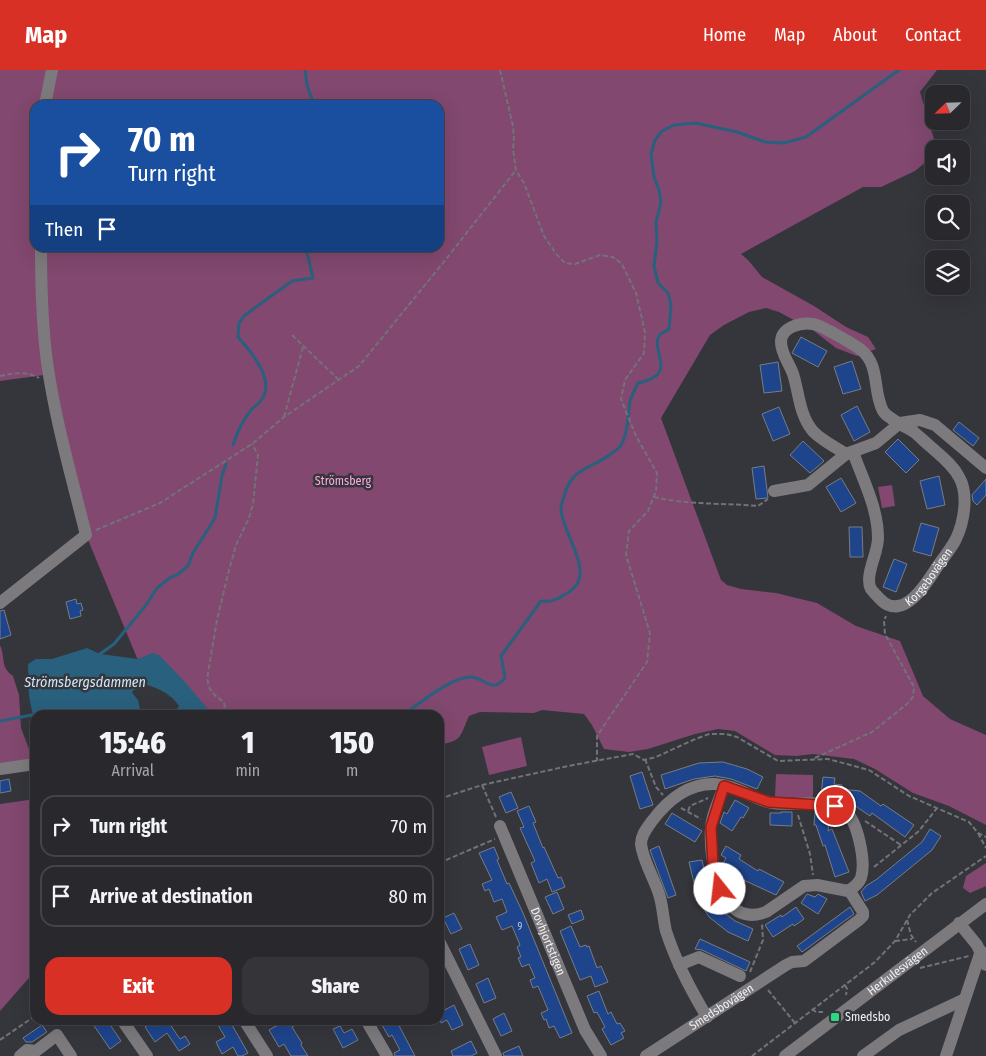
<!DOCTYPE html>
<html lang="en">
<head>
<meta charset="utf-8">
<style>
  :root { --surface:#28282d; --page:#343439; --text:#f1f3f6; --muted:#a5a6aa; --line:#444449; --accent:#d93025 }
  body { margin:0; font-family:"Fira Sans Condensed",sans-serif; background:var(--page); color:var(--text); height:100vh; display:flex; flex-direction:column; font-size:19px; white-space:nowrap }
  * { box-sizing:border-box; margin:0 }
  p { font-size:16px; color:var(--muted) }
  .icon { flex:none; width:28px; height:28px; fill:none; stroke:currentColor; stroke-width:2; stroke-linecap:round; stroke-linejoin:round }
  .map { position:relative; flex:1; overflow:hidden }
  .drawer { position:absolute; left:30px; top:640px; width:414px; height:315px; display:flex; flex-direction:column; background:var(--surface); border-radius:15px; box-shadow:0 5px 20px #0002,0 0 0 1px var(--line) }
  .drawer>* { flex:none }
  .banner { position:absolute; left:30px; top:30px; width:414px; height:152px; border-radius:15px; box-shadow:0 5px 20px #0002,0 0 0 1px var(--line); background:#1a4fa0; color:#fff; overflow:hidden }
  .needle { width:32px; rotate:247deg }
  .controls { position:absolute; left:925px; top:15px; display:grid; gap:10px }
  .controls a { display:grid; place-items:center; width:45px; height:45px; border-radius:10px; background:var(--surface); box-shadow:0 5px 20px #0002,0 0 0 1px var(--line); font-size:25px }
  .pin { position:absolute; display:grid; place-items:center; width:42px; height:42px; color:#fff; margin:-21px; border:2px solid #fff; border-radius:50%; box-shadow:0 1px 5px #0007 }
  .me { position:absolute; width:55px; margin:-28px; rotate:344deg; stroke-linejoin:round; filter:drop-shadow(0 0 4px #0008) }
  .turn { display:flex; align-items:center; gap:18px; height:105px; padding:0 15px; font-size:22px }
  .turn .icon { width:65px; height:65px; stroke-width:2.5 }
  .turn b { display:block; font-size:35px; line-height:42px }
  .then { display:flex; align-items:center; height:48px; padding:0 15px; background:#0003; gap:10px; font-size:19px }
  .eta { display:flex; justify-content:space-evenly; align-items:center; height:85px; text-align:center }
  .eta b { font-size:30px; font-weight:800; line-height:35px }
  .action { display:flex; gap:10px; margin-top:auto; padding:10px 15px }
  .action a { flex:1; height:58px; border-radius:15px; background:var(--accent); color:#fff; font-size:20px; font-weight:800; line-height:58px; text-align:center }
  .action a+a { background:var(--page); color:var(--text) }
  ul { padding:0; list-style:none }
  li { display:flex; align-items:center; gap:15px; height:62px; margin:0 10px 8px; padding:0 5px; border:2px solid var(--line); border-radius:15px }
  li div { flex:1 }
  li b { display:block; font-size:19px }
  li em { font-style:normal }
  header { display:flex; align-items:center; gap:30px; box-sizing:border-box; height:70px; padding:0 25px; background:var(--accent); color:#fff }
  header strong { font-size:24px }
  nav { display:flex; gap:28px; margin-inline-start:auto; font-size:18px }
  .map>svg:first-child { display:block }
  .green { fill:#82486f; fill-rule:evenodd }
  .water { fill:#28607e }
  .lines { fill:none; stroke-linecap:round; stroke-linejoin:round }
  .stream { stroke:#28607e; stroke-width:3 }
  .building { fill:#1e458c; stroke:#787c84 }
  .path { stroke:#727278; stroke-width:2; stroke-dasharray:5 2.5; stroke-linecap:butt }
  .minor { stroke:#7c7a7d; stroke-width:12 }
  .route-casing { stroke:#8d1f18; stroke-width:12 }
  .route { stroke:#d93025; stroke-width:9 }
  .poi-dot { fill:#2bd884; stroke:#35353c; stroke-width:2 }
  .labels { text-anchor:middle; stroke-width:5; stroke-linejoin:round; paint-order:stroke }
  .number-label { font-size:10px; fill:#bcc5db }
  .park-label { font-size:12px; fill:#ffa7e1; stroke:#35353c }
  .street-label { font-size:12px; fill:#f0f0f5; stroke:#35353c }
  .poi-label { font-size:12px; fill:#f0f0f5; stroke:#35353c; text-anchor:start }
  .water-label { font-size:14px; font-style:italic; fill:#d0e8f6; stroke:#35353c }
</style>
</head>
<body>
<header>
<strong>Map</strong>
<nav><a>Home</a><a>Map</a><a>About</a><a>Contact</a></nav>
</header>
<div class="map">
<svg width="986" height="986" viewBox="0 0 986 986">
  <rect width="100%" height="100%" fill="#35353c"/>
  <g class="green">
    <path d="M 0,0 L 937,0 L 920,22 L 936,76 L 931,79 L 933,86 L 915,101 L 881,117 L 863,117 L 741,184 L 748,190 L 762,207 L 814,236 L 846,257 L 868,267 L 876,279 L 857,286 L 836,278 L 814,261 L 779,242 L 766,238 L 749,242 L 724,255 L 710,265 L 661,348 L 721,510 L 727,515 L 741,519 L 776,523 L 817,533 L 856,556 L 900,571 L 923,626 L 950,649 L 986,665 L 986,755 L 949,736 L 913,723 L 875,699 L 854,689 L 813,684 L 796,686 L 775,685 L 735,661 L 718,659 L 695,664 L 648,679 L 629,682 L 604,679 L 592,655 L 584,644 L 542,640 L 534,643 L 480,642 L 469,646 C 459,668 463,670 439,675 L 439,645 L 205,645 L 137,588 L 86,465 L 52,304 L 0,311 ZM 35,35 L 439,35 L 439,178 L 35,178 Z"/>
    <path d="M 892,415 L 895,436 L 882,438 L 878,417 Z"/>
    <path d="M 0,575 C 6,589 0,597 13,606 L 19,625 L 21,658 L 32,687 L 29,692 L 0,696 Z"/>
    <path d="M 521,667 L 527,696 L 489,705 L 482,677 Z"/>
    <path d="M 776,704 L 813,705 L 813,728 L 775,727 Z"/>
    <path d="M 35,729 L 35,901 L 0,941 L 0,734 Z"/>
    <path d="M 986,793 L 986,816 L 970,823 L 963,818 L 966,806 Z"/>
  </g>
  <path class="water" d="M 87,578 L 100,584 L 138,589 L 152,583 L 159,585 L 186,613 L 206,637 L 216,645 L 168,645 L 175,642 L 179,636 C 171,624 160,619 147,615 L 132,621 L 133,624 L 138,630 L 140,639 L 151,645 L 35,645 L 35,656 L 29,626 L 28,594 L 36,589 L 52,589 Z"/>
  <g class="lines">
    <g class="stream">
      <path d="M 305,0 L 307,15 L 314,35"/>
      <path d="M 233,375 C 237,363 242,351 251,340 C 254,337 259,334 262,329 C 275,309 251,282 238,267 L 239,253 L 245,245 L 292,211 L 313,208 L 306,178"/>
      <path d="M 100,584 L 114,574 L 146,535 L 157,518 L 171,507 L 177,505 L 188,496 L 193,483 L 215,448 L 222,406 L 226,394"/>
      <path d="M 406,645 L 408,641 C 425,630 450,608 470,607 C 486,607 490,625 505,608 L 501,586 L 541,531 C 555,532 557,529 569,522 C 598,504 561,463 561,438 C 561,435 563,430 564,427 C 571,396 593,399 612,383 C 615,381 619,378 621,375 C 628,363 628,345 630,331 C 632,325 635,319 638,313 C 680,304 650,281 659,266 C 661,263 666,261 669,259 L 671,235 L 668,223 L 658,213 L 654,196 L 657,171 L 656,152 L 661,132 L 659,120 L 654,107 L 651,84 L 655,70 L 662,61 L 674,55 L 696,53 L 737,62 L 765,72 L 784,73 L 806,67 L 899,0"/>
      <path d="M 0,651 L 32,645"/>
    </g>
  </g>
  <g class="building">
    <path d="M 801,267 L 827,281 L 818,297 L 792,283 Z"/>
    <path d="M 852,291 L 861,319 L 843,324 L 834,297 Z"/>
    <path d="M 778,292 L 782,321 L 764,323 L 760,295 Z"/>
    <path d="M 857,336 L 870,362 L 854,371 L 841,345 Z"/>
    <path d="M 779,337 L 790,364 L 773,371 L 762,344 Z"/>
    <path d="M 959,352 L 979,368 L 973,376 L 953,360 Z"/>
    <path d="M 898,369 L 919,390 L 906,403 L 885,382 Z"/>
    <path d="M 803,371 L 824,391 L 810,403 L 790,385 Z"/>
    <path d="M 764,396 L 768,428 L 756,429 L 752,398 Z"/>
    <path d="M 939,406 L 945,435 L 927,439 L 920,411 Z"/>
    <path d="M 841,408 L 856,433 L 841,442 L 826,417 Z"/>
    <path d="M 986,409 L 986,425 L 977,435 L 973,431 L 972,425 Z"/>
    <path d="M 921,453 L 939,458 L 931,486 L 913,481 Z"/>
    <path d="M 849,457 L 862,457 L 863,487 L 850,487 Z"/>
    <path d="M 894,489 L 907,494 L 896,522 L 883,517 Z"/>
    <path d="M 76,529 L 77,534 L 81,533 L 83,540 L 80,541 L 81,546 L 70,549 L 66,532 Z"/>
    <path d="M 4,540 L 11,565 L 0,569 L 0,541 Z"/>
    <path d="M 723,692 L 747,699 L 763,707 L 757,719 L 731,709 L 715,706 L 694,709 L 665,719 L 661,705 L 699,693 Z"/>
    <path d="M 642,702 L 653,735 L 640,739 L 630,706 Z"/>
    <path d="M 823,707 L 835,708 L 834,714 L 842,715 L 841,719 L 860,721 L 881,736 L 883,734 L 914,755 L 905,767 L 872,743 L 870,746 L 854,735 L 844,731 L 845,730 L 821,725 Z"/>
    <path d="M 9,709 L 11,721 L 0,723 L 0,711 Z"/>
    <path d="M 511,722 L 518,738 L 506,743 L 499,727 Z"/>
    <path d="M 735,730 L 749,738 L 743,748 L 741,747 L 732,761 L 720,753 L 724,742 L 727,744 Z"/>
    <path d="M 529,736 L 536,752 L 533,753 L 543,778 L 544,777 L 558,808 L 561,807 L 565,817 L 552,822 L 547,809 L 539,813 L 531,793 L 535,791 L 520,758 L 524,757 L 517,741 Z"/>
    <path d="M 781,742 L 792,742 L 792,756 L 770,755 L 770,743 L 781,743 Z"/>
    <path d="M 815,742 L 830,744 L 828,761 L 832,759 L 849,802 L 835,807 L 825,775 L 823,776 L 816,755 L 814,755 Z"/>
    <path d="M 672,743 L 702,761 L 695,772 L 665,754 Z"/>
    <path d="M 930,759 L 941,766 L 932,780 L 877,825 L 865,831 L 861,822 L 866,816 L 877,809 L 922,772 Z"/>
    <path d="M 659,776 L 676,825 L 668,828 L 650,780 Z"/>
    <path d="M 726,776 L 741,785 L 739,789 L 758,801 L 759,799 L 784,812 L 776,825 L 735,806 L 737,803 L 723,794 L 726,788 L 721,785 Z"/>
    <path d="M 494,777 L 499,789 L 497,790 L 507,814 L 509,813 L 523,843 L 572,963 L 560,968 L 554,956 L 549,958 L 546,949 L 544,950 L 541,943 L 548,940 L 538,916 L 533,918 L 530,910 L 535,908 L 529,894 L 522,897 L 518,888 L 521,887 L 517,877 L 520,875 L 512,856 L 502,860 L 496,847 L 507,842 L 502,829 L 494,832 L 489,819 L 485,821 L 482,814 L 492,810 L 479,783 Z"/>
    <path d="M 702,790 L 705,804 L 703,805 L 712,830 L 718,838 L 735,851 L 753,859 L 748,871 L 728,862 L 709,847 L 693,822 L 696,821 L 689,792 Z"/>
    <path d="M 557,822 L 564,839 L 553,844 L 545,827 Z"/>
    <path d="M 807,824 L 815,827 L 818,824 L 827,829 L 818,844 L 801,833 Z"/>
    <path d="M 796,837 L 804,849 L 794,856 L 793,854 L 773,867 L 765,855 L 781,845 L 782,847 Z"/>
    <path d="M 850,837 L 854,844 L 802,882 L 797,876 Z"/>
    <path d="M 581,840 L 584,849 L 572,854 L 568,845 Z"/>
    <path d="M 454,843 L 462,859 L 451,864 L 443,848 Z"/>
    <path d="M 571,856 L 580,877 L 586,875 L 587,877 L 589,876 L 597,898 L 601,896 L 608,912 L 595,917 L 591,906 L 580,910 L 560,861 Z"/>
    <path d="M 700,869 L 750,892 L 746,901 L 702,880 L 695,879 Z"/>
    <path d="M 470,874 L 479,895 L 468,900 L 459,879 Z"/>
    <path d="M 488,908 L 496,928 L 484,933 L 476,914 Z"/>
    <path d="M 599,921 L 608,944 L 611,942 L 617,954 L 620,953 L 625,961 L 621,963 L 624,968 L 611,975 L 602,959 L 605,957 L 597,942 L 594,943 L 587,926 Z"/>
    <path d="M 454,935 L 463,955 L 452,960 L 447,950 L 441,953 L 439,943 Z"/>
    <path d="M 504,943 L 512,961 L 501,966 L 493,949 Z"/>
    <path d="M 90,950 L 107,950 L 121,971 L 110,979 Z"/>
    <path d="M 155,950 L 159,956 L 161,955 L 160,952 L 167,950 L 180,969 L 185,966 L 190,974 L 179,981 L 167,963 L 155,972 L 145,957 Z"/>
    <path d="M 215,950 L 236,950 L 236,952 L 232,955 L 248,983 L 242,986 L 238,986 L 233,977 L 222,984 L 216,972 L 225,967 Z"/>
    <path d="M 287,950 L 304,950 L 292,957 L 302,973 L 301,975 L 308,986 L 291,986 L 284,974 L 279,977 L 269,960 Z"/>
    <path d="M 379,950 L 396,950 L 415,986 L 395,986 L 394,983 L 400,980 L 392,965 L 389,967 Z"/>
    <path d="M 42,955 L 47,962 L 32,972 L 26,972 L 23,968 Z"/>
    <path d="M 340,956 L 344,963 L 352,959 L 358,970 L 343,978 L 333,959 Z"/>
    <path d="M 471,971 L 477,983 L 471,986 L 453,986 L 451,981 Z"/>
    <path d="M 519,976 L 523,986 L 504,986 L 503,983 Z"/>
  </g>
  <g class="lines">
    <g class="path">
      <path d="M 500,0 L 513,56 L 514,69 L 513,79 L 516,100 L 524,113 L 544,166 L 557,185 L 565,193 L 575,194 L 600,185 L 613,187 L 622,194 L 636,223 L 645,262 L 644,283 L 625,310 L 621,329 L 636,366 L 657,403 L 656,421 L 648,441 L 629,461 L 626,485 L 650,563 L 647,592 L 597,666 L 597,691"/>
      <path d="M 292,265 L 338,309"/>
      <path d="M 0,306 C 13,303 27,301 39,308"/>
      <path d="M 284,347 L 303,277"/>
      <path d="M 654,427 C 688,435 724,433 758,436 L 768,429"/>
      <path d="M 96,460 L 160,433 L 252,374 L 284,347 L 359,296 L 447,188 L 516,100"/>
      <path d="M 226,645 L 224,632 C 212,624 206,618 208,603 L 217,550 L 228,504 L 236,475 L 249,448 L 253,434 L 258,385 L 252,374"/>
      <path d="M 815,688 L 872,662 L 907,634 L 913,627 L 914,617 L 885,564 L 884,551 L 886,546"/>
      <path d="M 645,689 L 656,717 L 663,725"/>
      <path d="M 482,715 L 496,747"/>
      <path d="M 439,729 L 482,715 L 568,696 L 633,684 L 644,690 L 656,687 L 693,670 L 709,664 L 726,664 L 737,667 L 778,691 L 828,689 L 869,700 L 909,726 L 969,752 L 978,763 L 986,767"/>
      <path d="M 681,738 L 701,749"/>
      <path d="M 688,741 L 690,736 L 708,728"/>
      <path d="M 798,745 L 810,784 L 813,805"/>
      <path d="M 865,751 L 901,775"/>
      <path d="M 978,763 L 986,778"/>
      <path d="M 439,793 L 495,769"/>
      <path d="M 874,797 L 919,761 L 937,738"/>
      <path d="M 907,850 L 911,865 L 916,872"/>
      <path d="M 895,871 L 912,869"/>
      <path d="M 920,898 L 969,886"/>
      <path d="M 750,902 L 763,870 L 762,854"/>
      <path d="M 845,915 L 847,919 L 846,925"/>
      <path d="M 768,920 L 795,953"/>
      <path d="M 812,939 L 816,942 L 823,942"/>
      <path d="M 260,954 L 267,950"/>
      <path d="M 0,970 L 35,946"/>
      <path d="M 752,986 L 875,892 L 895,871 L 910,845 L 932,823 L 986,786"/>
    </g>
    <g class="minor">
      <path d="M 45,35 L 52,0"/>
      <path id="s1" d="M 853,382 C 863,410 878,438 878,468 C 878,484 864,506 871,519 C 874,523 878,527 881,530 C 903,552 927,513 937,497 C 943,488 951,479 956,469 C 964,452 969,424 959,407 C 953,395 941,386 931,377 C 925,372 920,367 914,362 C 905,356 888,349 883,341 C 872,320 881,295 860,279 C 853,274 821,255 813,254 C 801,252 781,257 781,272 C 781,285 791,295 794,307 C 799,325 800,345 812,360 C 819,369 837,378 846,384 L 876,373 L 900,353 L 920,350 L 935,355 L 986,398"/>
      <path d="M 774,421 L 808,415 L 846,384"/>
      <path d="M 0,533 L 86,465 C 72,408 55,350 47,292 C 42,254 41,216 41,178"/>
      <path d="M 0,699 L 35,694"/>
      <path id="s2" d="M 500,756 L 585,960 L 601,986"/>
      <path d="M 959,853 L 977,875 L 986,895"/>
      <path d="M 439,871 L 496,986"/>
      <path d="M 679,895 L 699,887 L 740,906"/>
      <path d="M 707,947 C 690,919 676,892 666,861 C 663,849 663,836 659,824 C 654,808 643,791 641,774 C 641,765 647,758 652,751 C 667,731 688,713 715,714 C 733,715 749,726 765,731 C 788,739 823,726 844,740 C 858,750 866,792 861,808 C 859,813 853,818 848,821 L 817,815 L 804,816 L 766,842 C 718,860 709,788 711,757 C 712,743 720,729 724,716"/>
      <path d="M 122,950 L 147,986"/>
      <path d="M 244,950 L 267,986"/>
      <path d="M 366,950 L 387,986"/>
      <path d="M 20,986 L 27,980 L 36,981 L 57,965 L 71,986"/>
      <path id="s3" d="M 646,986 L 786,895 L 792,892 L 804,891 L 859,850 L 863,846 L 863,842 L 849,820"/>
      <path id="s4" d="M 785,986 L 986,834"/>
      <path d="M 863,986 L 899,960 L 963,930"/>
      <path d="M 946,986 L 981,881"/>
    </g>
  </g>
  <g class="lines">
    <defs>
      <path id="route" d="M 720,819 L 713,795 L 711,757 L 724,716 L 769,732 L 835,736"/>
    </defs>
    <use href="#route" class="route-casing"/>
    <use href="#route" class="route"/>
  </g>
  <rect class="poi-dot" x="830" y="942" width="10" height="10" rx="2.5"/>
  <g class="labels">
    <g class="number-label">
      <text x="520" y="860">9</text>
    </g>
    <g class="park-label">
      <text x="343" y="415">Strömsberg</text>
    </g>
    <g class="street-label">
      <text dy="4" stroke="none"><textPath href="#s1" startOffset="220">Korgebovägen</textPath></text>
      <text dy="4" stroke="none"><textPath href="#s2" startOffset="125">Dovhjortstigen</textPath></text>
      <text dy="4" stroke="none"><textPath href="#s4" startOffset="141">Herkulesvägen</textPath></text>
      <text dy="4" stroke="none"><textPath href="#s3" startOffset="90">Smedsbovägen</textPath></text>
    </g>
    <g class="poi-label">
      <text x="845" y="951">Smedsbo</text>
    </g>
    <g class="water-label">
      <text x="85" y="617">Strömsbergsdammen</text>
    </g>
  </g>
</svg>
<div class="controls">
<a><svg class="needle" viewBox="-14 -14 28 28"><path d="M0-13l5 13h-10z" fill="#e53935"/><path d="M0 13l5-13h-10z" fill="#a5a6aa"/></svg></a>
<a><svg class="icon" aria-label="sound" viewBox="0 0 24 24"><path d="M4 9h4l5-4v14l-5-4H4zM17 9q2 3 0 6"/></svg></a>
<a><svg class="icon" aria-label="search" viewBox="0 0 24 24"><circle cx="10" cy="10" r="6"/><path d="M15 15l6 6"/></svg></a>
<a><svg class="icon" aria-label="layers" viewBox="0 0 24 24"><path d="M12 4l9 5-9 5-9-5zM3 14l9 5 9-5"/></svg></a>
</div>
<div class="pin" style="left:835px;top:736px;background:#d93025"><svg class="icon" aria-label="arrive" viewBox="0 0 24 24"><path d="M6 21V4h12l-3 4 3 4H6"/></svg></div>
<svg class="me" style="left:720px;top:819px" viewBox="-20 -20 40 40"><circle r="19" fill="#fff"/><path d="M0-13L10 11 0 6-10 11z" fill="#d93025"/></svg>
<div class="banner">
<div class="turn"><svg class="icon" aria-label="right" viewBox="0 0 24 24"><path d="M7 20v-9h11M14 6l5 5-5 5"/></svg><div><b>70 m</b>Turn right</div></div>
<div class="then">Then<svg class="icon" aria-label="arrive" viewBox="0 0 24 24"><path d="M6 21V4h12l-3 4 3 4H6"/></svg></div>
</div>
<section class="drawer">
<div class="eta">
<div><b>15:46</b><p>Arrival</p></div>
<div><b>1</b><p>min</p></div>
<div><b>150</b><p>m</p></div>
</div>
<ul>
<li><svg class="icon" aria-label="right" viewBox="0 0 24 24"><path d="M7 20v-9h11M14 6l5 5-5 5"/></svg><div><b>Turn right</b></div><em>70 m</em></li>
<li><svg class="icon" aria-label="arrive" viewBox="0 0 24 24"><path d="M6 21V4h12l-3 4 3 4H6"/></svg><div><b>Arrive at destination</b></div><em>80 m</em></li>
</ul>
<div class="action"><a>Exit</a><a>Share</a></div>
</section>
</div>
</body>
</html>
